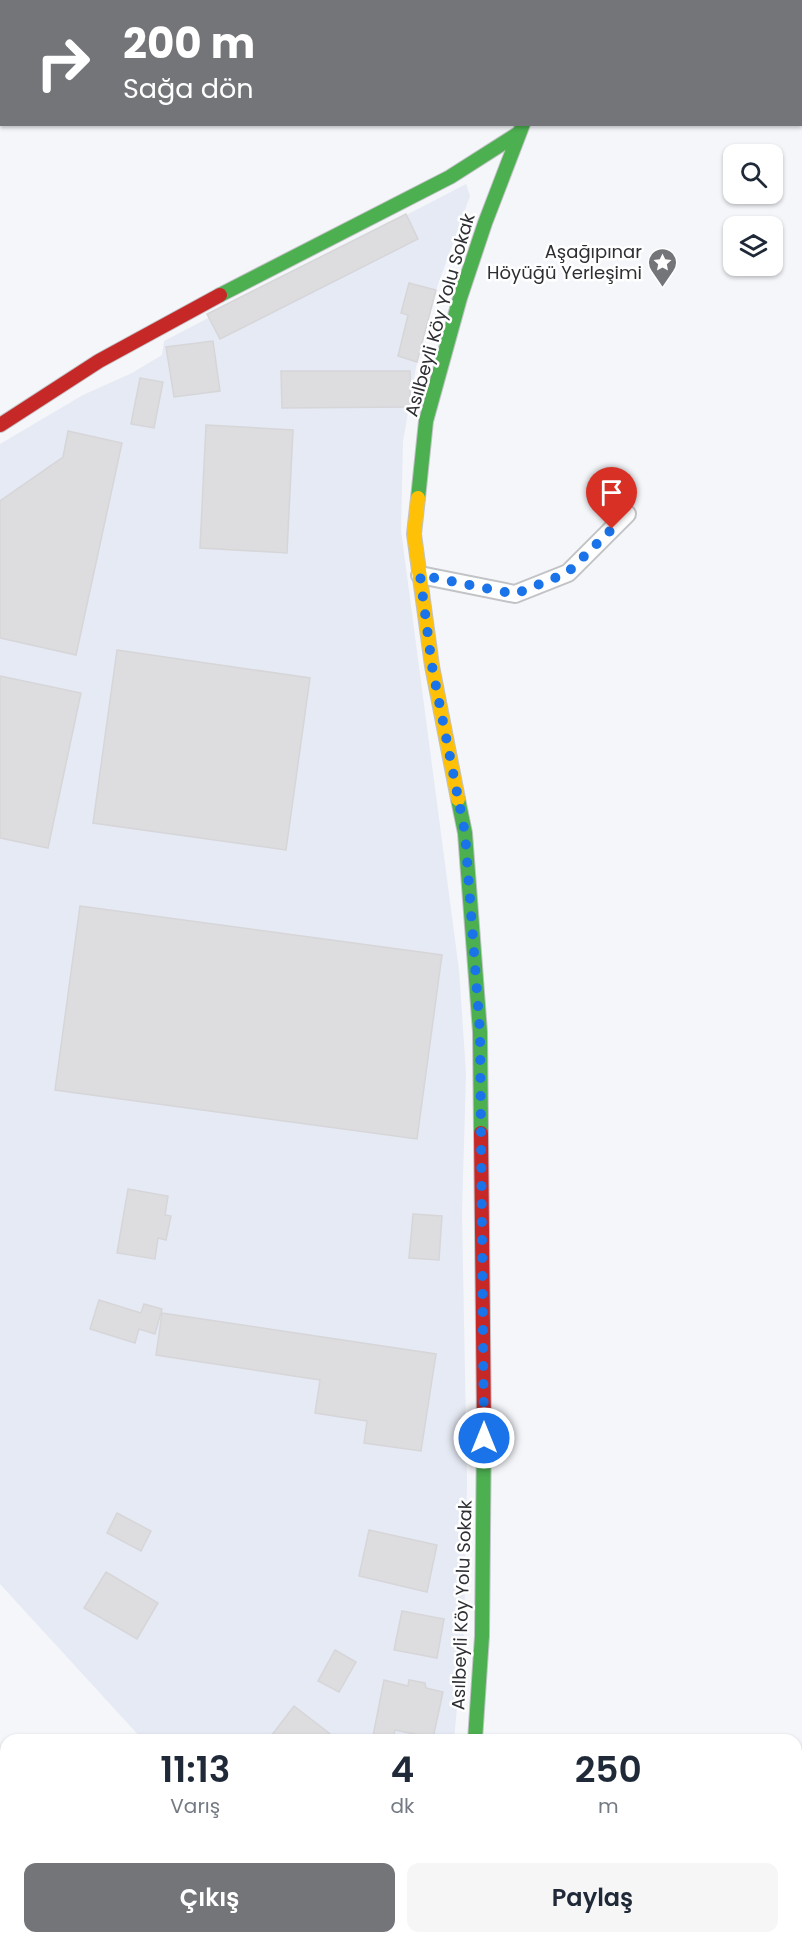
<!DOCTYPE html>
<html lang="tr">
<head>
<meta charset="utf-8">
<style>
  :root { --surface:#fff; --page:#f6f6f7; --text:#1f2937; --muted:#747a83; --accent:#747579 }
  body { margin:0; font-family:Poppins,sans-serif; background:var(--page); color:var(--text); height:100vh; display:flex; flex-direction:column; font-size:22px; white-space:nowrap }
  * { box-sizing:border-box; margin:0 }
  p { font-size:20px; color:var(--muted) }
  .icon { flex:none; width:33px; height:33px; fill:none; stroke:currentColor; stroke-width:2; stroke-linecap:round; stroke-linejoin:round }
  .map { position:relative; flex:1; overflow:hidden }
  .sheet { position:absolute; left:0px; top:1734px; width:802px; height:210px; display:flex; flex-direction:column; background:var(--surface); border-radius:18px 18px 0 0; box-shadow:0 2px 4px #0004 }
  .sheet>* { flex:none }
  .top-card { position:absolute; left:0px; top:0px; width:802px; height:126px; box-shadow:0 2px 4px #0004; background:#747579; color:#fff; overflow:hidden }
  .buttons { position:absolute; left:723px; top:144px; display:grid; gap:12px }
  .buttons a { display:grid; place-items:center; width:60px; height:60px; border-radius:12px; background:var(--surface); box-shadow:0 2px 4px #0004; font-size:30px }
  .pin { position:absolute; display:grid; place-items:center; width:51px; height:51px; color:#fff; margin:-62px -26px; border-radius:50% 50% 50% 0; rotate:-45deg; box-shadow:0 0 6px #0007 }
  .pin .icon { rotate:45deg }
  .me { position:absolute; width:66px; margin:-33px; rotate:0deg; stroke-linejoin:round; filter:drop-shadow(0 0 4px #0008) }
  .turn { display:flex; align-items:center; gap:21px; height:126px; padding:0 24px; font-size:27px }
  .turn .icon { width:78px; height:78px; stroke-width:2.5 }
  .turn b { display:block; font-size:42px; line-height:51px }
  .eta { display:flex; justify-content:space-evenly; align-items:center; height:102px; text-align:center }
  .eta b { font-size:36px; font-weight:600; line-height:42px }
  .button { display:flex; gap:12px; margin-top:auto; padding:12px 24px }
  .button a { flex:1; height:69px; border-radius:12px; background:var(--accent); color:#fff; font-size:24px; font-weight:600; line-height:69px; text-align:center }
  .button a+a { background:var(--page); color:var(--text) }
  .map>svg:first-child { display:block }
  .built { fill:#e6eaf4 }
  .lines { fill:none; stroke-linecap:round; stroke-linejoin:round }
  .stream { stroke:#7ec6d0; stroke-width:9 }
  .building { fill:#dddde0; stroke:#d6d6d9; stroke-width:1.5 }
  .lane-casing { stroke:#c2c3c6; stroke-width:20 }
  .fast-casing { stroke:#c2c3c6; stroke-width:16 }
  .slow-casing { stroke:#c2c3c6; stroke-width:16 }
  .jam-casing { stroke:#c2c3c6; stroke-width:16 }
  .lane { stroke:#fefefe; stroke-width:16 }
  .fast { stroke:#4caf50; stroke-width:14 }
  .slow { stroke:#ffc107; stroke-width:14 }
  .jam { stroke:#c62828; stroke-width:14 }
  .route { stroke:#1a73e8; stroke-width:10; stroke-dasharray:0 18 }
  .labels { text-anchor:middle; stroke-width:5; stroke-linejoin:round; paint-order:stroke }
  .poi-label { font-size:18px; fill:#2e2f33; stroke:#fff; text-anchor:end }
  .street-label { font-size:18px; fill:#2e2f33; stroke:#fff }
</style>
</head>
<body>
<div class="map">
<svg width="802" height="1944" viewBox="0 0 802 1944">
  <rect width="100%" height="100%" fill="#f5f6fa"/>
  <path class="built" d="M 466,184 L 470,196 L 436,290 L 417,362 L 403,441 L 401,530 L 459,970 L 466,1073 L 462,1213 L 467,1482 L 464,1632 L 454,1740 L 143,1740 L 0,1584 L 0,444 L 83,395 L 132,373 L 162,355 L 164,341 Z"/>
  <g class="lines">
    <g class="stream">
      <path d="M 738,0 L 741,2"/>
      <path d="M 22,2 L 23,0"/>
      <path d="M 801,11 L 802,11"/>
      <path d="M 0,36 L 2,34"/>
    </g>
  </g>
  <g class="building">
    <path d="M 406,214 L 418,239 L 220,339 L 207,314 Z"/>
    <path d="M 409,283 L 436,290 L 417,362 L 398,356 L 408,315 L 401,313 Z"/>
    <path d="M 213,341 L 220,391 L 174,397 L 166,347 Z"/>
    <path d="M 281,371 L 410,371 L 410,407 L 282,408 Z"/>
    <path d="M 140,378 L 163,382 L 154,428 L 131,424 Z"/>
    <path d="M 206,425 L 293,430 L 287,553 L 200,548 Z"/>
    <path d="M 68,431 L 122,443 L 76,655 L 0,638 L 0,501 L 63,457 Z"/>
    <path d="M 117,650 L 310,678 L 286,850 L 93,823 Z"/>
    <path d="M 0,676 L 81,693 L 48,848 L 0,838 Z"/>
    <path d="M 80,906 L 442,955 L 417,1139 L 55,1090 Z"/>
    <path d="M 128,1189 L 168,1196 L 165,1215 L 171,1216 L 166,1240 L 158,1238 L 155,1259 L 117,1253 Z"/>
    <path d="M 413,1214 L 442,1216 L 439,1260 L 409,1258 Z"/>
    <path d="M 99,1300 L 141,1313 L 144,1304 L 162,1309 L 155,1334 L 139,1329 L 135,1343 L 90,1329 Z"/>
    <path d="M 162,1313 L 436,1354 L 421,1451 L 364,1443 L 367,1421 L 315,1413 L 320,1380 L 156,1355 Z"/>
    <path d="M 117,1513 L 151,1531 L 141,1551 L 107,1533 Z"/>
    <path d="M 369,1530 L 437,1545 L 427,1592 L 359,1576 Z"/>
    <path d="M 106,1572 L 158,1603 L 137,1639 L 84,1608 Z"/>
    <path d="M 402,1611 L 444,1619 L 437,1658 L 394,1650 Z"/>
    <path d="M 335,1650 L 356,1662 L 339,1692 L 318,1681 Z"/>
    <path d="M 384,1680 L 408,1686 L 409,1680 L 425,1683 L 426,1688 L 443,1692 L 433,1738 L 395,1730 L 393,1740 L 373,1736 Z"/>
    <path d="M 294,1706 L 338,1740 L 268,1740 Z"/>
  </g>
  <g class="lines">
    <defs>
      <path id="lane" d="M 420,575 L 515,594 L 568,573 L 627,514"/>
      <g id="fast">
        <path d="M 582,0 L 582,2"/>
        <path d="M 220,295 L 450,177 L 519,133"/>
        <path d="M 418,498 L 426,421 L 460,298 L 485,223 L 523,124"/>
        <path d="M 458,799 L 465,833 L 480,1032 L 481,1133"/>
        <path d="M 475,1740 L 482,1636 L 484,1427"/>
      </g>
      <path id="slow" d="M 418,498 L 414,534 L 432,666 L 458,799"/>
      <g id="jam">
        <path d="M 0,425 L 99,361 L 220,295"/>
        <path d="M 481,1133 L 484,1427"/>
        <path d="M 455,1938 L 455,1944"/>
      </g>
    </defs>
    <use href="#lane" class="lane-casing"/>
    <use href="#fast" class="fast-casing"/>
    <use href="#slow" class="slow-casing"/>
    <use href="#jam" class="jam-casing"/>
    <use href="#lane" class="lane"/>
    <use href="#fast" class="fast"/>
    <use href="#slow" class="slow"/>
    <use href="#jam" class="jam"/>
  </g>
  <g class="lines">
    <path class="route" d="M 484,1438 L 480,1032 L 465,833 L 432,666 L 420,575 L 515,594 L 567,573 L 612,529"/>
  </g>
  <defs>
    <symbol id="sight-pin" viewBox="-11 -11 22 30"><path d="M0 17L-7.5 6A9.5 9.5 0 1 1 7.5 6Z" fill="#747579" stroke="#fff"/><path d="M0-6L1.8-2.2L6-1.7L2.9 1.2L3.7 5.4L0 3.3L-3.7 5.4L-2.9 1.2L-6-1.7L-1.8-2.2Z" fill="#fff"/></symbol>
  </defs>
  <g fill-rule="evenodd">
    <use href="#sight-pin" x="646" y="246" width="33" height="45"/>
  </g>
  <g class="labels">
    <g class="poi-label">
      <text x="642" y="258">Aşağıpınar<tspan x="642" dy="21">Höyüğü Yerleşimi</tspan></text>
    </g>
    <g class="street-label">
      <text transform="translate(440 315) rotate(-74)" y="6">Asılbeyli Köy Yolu Sokak</text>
      <text transform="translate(462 1605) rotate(-88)" y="6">Asılbeyli Köy Yolu Sokak</text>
    </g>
  </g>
</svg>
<div class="buttons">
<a><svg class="icon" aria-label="search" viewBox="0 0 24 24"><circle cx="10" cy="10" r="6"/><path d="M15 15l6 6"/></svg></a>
<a><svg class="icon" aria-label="layers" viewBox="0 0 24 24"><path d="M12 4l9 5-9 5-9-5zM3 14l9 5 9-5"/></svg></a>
</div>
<div class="pin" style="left:612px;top:529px;background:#d93025"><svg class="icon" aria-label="arrive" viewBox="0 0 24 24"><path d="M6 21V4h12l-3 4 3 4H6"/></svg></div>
<svg class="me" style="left:484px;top:1438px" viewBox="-20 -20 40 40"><circle r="17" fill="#1a73e8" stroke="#fff" stroke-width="3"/><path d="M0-11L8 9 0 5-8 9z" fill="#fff"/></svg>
<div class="top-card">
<div class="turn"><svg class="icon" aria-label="right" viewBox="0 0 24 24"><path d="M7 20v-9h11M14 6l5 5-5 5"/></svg><div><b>200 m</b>Sağa dön</div></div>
</div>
<section class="sheet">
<div class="eta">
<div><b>11:13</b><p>Varış</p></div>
<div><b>4</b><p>dk</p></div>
<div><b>250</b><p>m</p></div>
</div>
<div class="button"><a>Çıkış</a><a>Paylaş</a></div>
</section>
</div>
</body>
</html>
